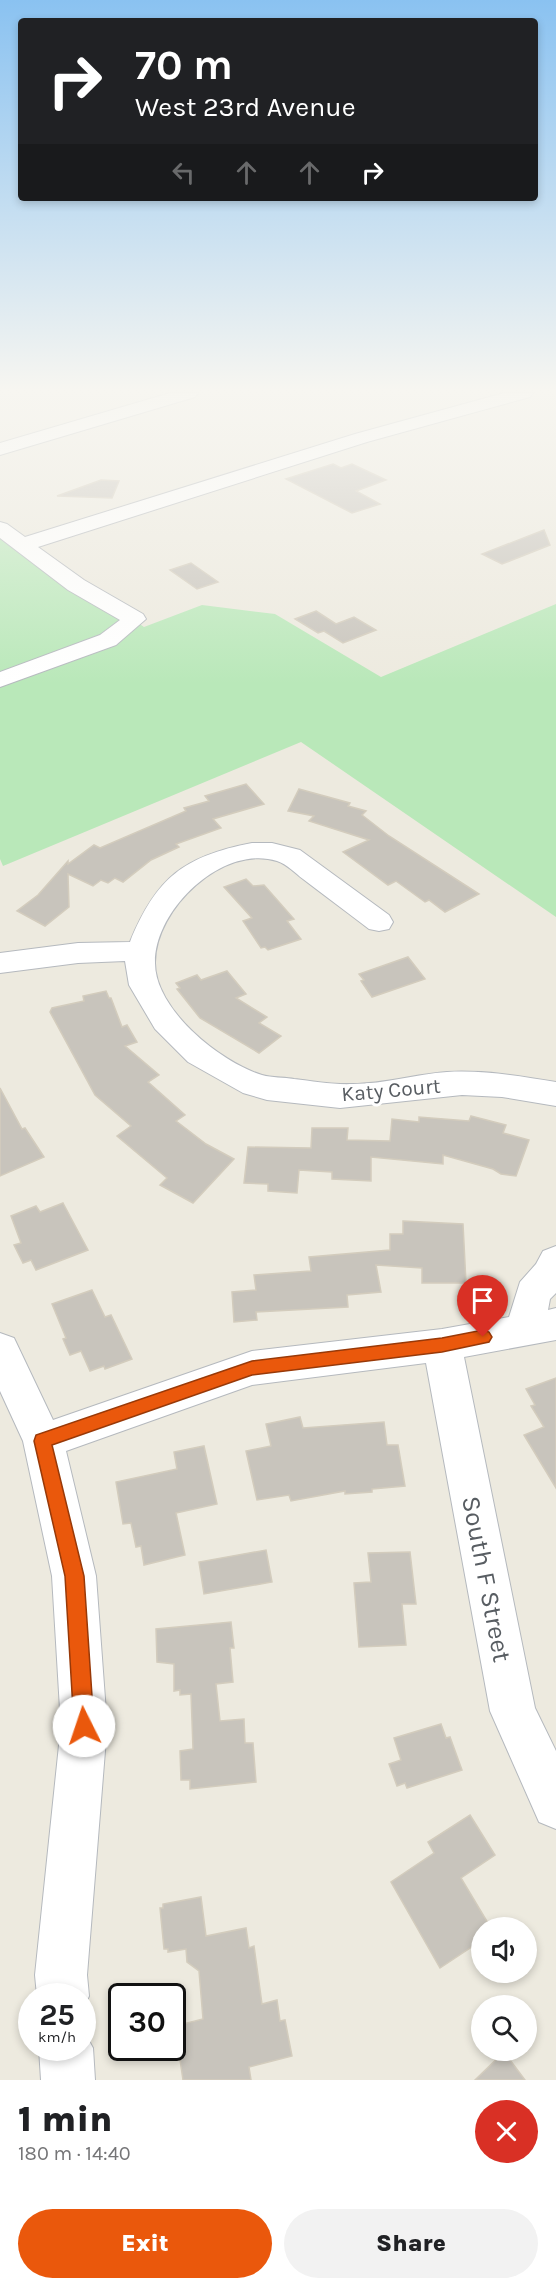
<!DOCTYPE html>
<html lang="en">
<head>
<meta charset="utf-8">
<style>
  :root { --surface:#fff; --page:#f2f2f2; --text:#202124; --muted:#757577; --accent:#ea580c }
  body { margin:0; font-family:Karla,sans-serif; background:var(--page); color:var(--text); height:100vh; display:flex; flex-direction:column; font-size:22px; white-space:nowrap }
  * { box-sizing:border-box; margin:0 }
  p { font-size:20px; color:var(--muted) }
  .icon { flex:none; width:33px; height:33px; fill:none; stroke:currentColor; stroke-width:2; stroke-linecap:round; stroke-linejoin:round }
  .map { position:relative; height:2080px; overflow:hidden }
  .panel { display:flex; flex-direction:column; background:var(--surface); flex:1 }
  .panel>* { flex:none }
  .guide { position:absolute; left:18px; top:18px; width:520px; height:183px; border-radius:6px; box-shadow:0 3px 9px #0003; background:#202124; color:#fff; overflow:hidden }
  .controls { position:absolute; left:471px; top:1917px; display:grid; gap:12px }
  .controls a { display:grid; place-items:center; width:66px; height:66px; border-radius:50%; background:var(--surface); box-shadow:0 3px 9px #0003; font-size:30px }
  .speed { position:absolute; left:18px; top:1983px; display:flex; gap:12px; font-size:30px; font-weight:700; text-align:center }
  .speed>* { display:grid; place-content:center; width:78px; height:78px; border-radius:50%; background:var(--surface); box-shadow:0 3px 9px #0003; line-height:1 }
  .speed small { font-size:15px; font-weight:400 }
  .speed .limit { border:3px solid #111; border-radius:9px; background:#fff; color:#111 }
  .pin { position:absolute; display:grid; place-items:center; width:51px; height:51px; color:#fff; margin:-62px -26px; border-radius:50% 50% 50% 0; rotate:-45deg; box-shadow:0 0 6px #0007 }
  .pin .icon { rotate:45deg }
  .me { position:absolute; width:66px; margin:-33px; rotate:356deg; stroke-linejoin:round; filter:drop-shadow(0 0 4px #0008) }
  .turn { display:flex; align-items:center; gap:21px; height:126px; padding:0 18px; font-size:27px }
  .turn .icon { width:78px; height:78px; stroke-width:2.5 }
  .turn b { display:block; font-size:42px; line-height:51px }
  .lanes { display:flex; align-items:center; height:57px; padding:0 18px; background:#0003; justify-content:center; gap:30px; direction:ltr }
  .lanes .off { opacity:.35 }
  .round { display:grid; place-items:center; flex:none; width:63px; height:63px; border-radius:32px; background:var(--page) }
  .overview { display:flex; align-items:center; justify-content:space-between; height:102px; padding:0 18px }
  h1 { font-size:36px; font-weight:800; line-height:45px }
  .button { display:flex; gap:12px; margin-top:auto; padding:12px 18px }
  .button a { flex:1; height:69px; border-radius:36px; background:var(--accent); color:#fff; font-size:24px; font-weight:800; line-height:69px; text-align:center }
  .button a+a { background:var(--page); color:var(--text) }
  .map>svg:first-child { display:block }
  .green { fill:#b9e8b9 }
  .building { fill:#c8c4bc; stroke:#d3ccbd; stroke-width:1.5 }
  .lines { fill:none; stroke-linecap:round; stroke-linejoin:round }
  .minor-casing { stroke:#b5b9be; stroke-width:2 }
  .minor { fill:#fff; fill-rule:evenodd }
  .route { fill:#ea580c; stroke:#983908; stroke-width:1.5 }
  .labels { text-anchor:middle; stroke-width:6; stroke-linejoin:round; paint-order:stroke }
  .street-label { font-size:21px; fill:#585d62; stroke:#fff }
  .near-street-label { font-size:26px; fill:#585d62; stroke:#fff }
</style>
</head>
<body>
<div class="map">
<svg width="556" height="2080" viewBox="0 0 556 2080">
  <rect width="100%" height="100%" fill="#edeadf"/>
  <path class="green" d="M 0,529 L 144,627 L 202,605 L 275,614 L 381,677 L 556,604 L 556,917 L 301,742 L 3,866 L 0,859 Z"/>
  <g class="building">
    <path d="M 333,464 L 341,468 L 352,464 L 386,480 L 356,491 L 380,504 L 352,513 L 286,479 Z"/>
    <path d="M 101,480 L 119,481 L 112,498 L 57,496 Z"/>
    <path d="M 544,530 L 550,545 L 502,564 L 482,554 Z"/>
    <path d="M 191,563 L 218,582 L 197,589 L 170,570 Z"/>
    <path d="M 316,611 L 336,624 L 354,617 L 376,630 L 343,643 L 324,631 L 318,633 L 295,619 Z"/>
    <path d="M 246,784 L 264,804 L 213,819 L 221,828 L 176,844 L 179,847 L 151,860 L 123,882 L 115,878 L 108,883 L 101,880 L 93,886 L 68,874 L 69,907 L 45,926 L 17,911 L 38,895 L 68,861 L 68,864 L 94,845 L 100,848 L 186,811 L 184,808 L 209,801 L 205,796 Z"/>
    <path d="M 299,789 L 350,803 L 348,806 L 366,811 L 362,815 L 389,836 L 479,894 L 445,912 L 429,900 L 425,902 L 396,881 L 388,885 L 343,852 L 369,840 L 309,821 L 314,816 L 288,811 Z"/>
    <path d="M 246,879 L 253,886 L 264,885 L 294,919 L 287,921 L 301,939 L 268,950 L 265,947 L 261,948 L 243,921 L 252,918 L 224,887 Z"/>
    <path d="M 408,957 L 425,979 L 372,997 L 361,981 L 364,980 L 359,974 Z"/>
    <path d="M 227,971 L 246,994 L 236,998 L 267,1017 L 259,1023 L 281,1036 L 259,1053 L 200,1018 L 177,989 L 180,988 L 176,983 L 197,975 L 201,980 Z"/>
    <path d="M 106,991 L 109,998 L 111,998 L 122,1027 L 127,1025 L 137,1042 L 125,1046 L 159,1075 L 148,1082 L 185,1115 L 176,1121 L 206,1144 L 234,1159 L 193,1203 L 160,1185 L 167,1178 L 117,1136 L 131,1126 L 95,1095 L 50,1012 L 52,1008 L 84,1001 L 83,996 Z"/>
    <path d="M 0,1088 L 22,1129 L 25,1128 L 44,1157 L 0,1176 Z"/>
    <path d="M 471,1116 L 506,1125 L 503,1133 L 529,1140 L 516,1176 L 501,1174 L 493,1169 L 443,1155 L 443,1164 L 371,1157 L 371,1181 L 332,1179 L 332,1172 L 299,1170 L 297,1193 L 268,1191 L 268,1184 L 244,1183 L 248,1147 L 311,1148 L 312,1128 L 348,1128 L 347,1140 L 390,1141 L 392,1119 L 419,1122 L 419,1117 L 469,1121 Z"/>
    <path d="M 63,1203 L 88,1250 L 36,1270 L 31,1260 L 23,1263 L 14,1245 L 21,1243 L 11,1216 L 36,1206 L 40,1212 Z"/>
    <path d="M 403,1221 L 463,1224 L 466,1283 L 422,1283 L 422,1268 L 376,1265 L 381,1292 L 347,1295 L 348,1307 L 256,1312 L 257,1320 L 234,1322 L 232,1292 L 256,1290 L 254,1275 L 311,1271 L 309,1257 L 390,1250 L 390,1234 L 403,1234 Z"/>
    <path d="M 92,1290 L 105,1317 L 111,1315 L 132,1359 L 105,1369 L 104,1366 L 90,1371 L 81,1351 L 70,1355 L 63,1339 L 66,1338 L 52,1304 Z"/>
    <path d="M 556,1378 L 556,1488 L 524,1435 L 544,1427 L 531,1406 L 535,1405 L 526,1389 Z"/>
    <path d="M 300,1417 L 303,1428 L 384,1422 L 387,1445 L 398,1445 L 405,1486 L 372,1489 L 372,1492 L 345,1494 L 345,1491 L 291,1501 L 289,1495 L 257,1500 L 246,1451 L 271,1446 L 266,1424 Z"/>
    <path d="M 204,1446 L 217,1504 L 176,1513 L 185,1555 L 144,1565 L 141,1546 L 136,1547 L 131,1523 L 123,1524 L 116,1482 L 177,1469 L 174,1452 Z"/>
    <path d="M 266,1550 L 272,1582 L 204,1594 L 199,1562 Z"/>
    <path d="M 410,1552 L 416,1604 L 402,1604 L 406,1645 L 359,1647 L 354,1583 L 371,1582 L 368,1553 Z"/>
    <path d="M 231,1622 L 234,1648 L 230,1648 L 233,1682 L 216,1684 L 220,1721 L 244,1719 L 245,1743 L 253,1743 L 256,1782 L 190,1789 L 190,1780 L 181,1780 L 180,1751 L 193,1749 L 191,1694 L 180,1695 L 180,1690 L 174,1691 L 174,1664 L 157,1662 L 156,1629 Z"/>
    <path d="M 441,1724 L 446,1738 L 450,1737 L 462,1770 L 407,1788 L 405,1783 L 397,1786 L 389,1764 L 401,1760 L 394,1738 Z"/>
    <path d="M 470,1815 L 495,1855 L 461,1878 L 491,1928 L 482,1928 L 482,1940 L 440,1968 L 391,1882 L 434,1853 L 428,1842 Z"/>
    <path d="M 201,1897 L 206,1936 L 246,1928 L 249,1948 L 254,1946 L 262,2004 L 277,2000 L 280,2021 L 285,2020 L 292,2056 L 249,2067 L 251,2080 L 183,2080 L 175,2026 L 203,2019 L 199,1971 L 187,1962 L 186,1949 L 168,1952 L 168,1949 L 164,1949 L 160,1908 L 163,1908 L 163,1904 Z"/>
    <path d="M 504,2052 L 525,2080 L 475,2080 Z"/>
  </g>
  <g class="lines">
    <defs>
      <g id="minor">
        <path d="M 170,393 L 198,393 L 195,397 L 0,455 L 0,443 Z"/>
        <path d="M 504,393 L 533,393 L 530,397 L 367,442 L 38,547 L 84,580 L 143,614 L 146,619 L 116,645 L 0,687 L 0,672 L 100,635 L 120,620 L 68,590 L 0,538 L 0,522 L 7,524 L 25,537 L 355,434 Z"/>
        <path d="M 252,843 L 272,843 L 300,850 L 389,915 L 393,922 L 389,929 L 379,931 L 369,929 C 347,912 325,896 303,879 C 295,873 287,864 277,861 C 223,844 155,909 155,962 C 154,1009 220,1062 262,1075 C 272,1078 284,1077 294,1079 C 313,1081 333,1085 353,1084 C 385,1084 416,1074 447,1072 C 484,1070 520,1076 556,1082 L 556,1106 L 502,1097 L 462,1095 L 340,1108 L 267,1100 L 243,1093 L 188,1062 L 155,1029 L 129,985 L 125,961 L 78,963 L 0,973 L 0,953 L 78,943 L 130,942 C 156,878 184,856 252,843 Z"/>
        <path d="M 556,1246 L 556,1293 L 550,1299 L 548,1310 L 556,1308 L 556,1340 L 464,1357 L 535,1708 L 556,1751 L 556,1829 L 539,1822 L 490,1711 L 426,1363 L 252,1385 L 66,1451 L 96,1576 L 107,1726 L 87,1975 L 89,1996 L 82,2012 L 82,1996 L 37,1996 L 35,1975 L 61,1726 L 52,1576 L 23,1441 L 0,1391 L 0,1333 L 14,1338 L 53,1420 L 252,1351 L 442,1329 L 509,1317 L 520,1282 L 536,1264 L 543,1251 Z"/>
        <path d="M 82,2028 L 93,2048 L 95,2080 L 41,2080 L 39,2048 L 82,2048 Z"/>
      </g>
    </defs>
    <use href="#minor" class="minor-casing"/>
    <use href="#minor" class="minor"/>
  </g>
  <linearGradient id="sky" x2="0" y2="1"><stop stop-color="#8ac2f1"/><stop offset="0.57" stop-color="#f7f6f1"/><stop offset="1" stop-color="#f7f6f1" stop-opacity="0"/></linearGradient>
  <rect width="556" height="684" fill="url(#sky)"/>
  <path class="route" d="M 483,1330 L 489,1332 L 492,1337 L 489,1342 L 442,1352 L 252,1375 L 52,1445 L 84,1576 L 94,1726 L 91,1733 L 84,1736 L 77,1733 L 74,1726 L 65,1576 L 34,1441 L 36,1435 L 252,1361 L 442,1338 Z"/>
  <g class="labels">
    <g class="street-label">
      <text transform="translate(391 1090) rotate(-5)" y="7">Katy Court</text>
    </g>
    <g class="near-street-label">
      <text transform="translate(487 1579) rotate(79)" y="9">South F Street</text>
    </g>
  </g>
</svg>
<div class="controls">
<a><svg class="icon" aria-label="sound" viewBox="0 0 24 24"><path d="M4 9h4l5-4v14l-5-4H4zM17 9q2 3 0 6"/></svg></a>
<a><svg class="icon" aria-label="search" viewBox="0 0 24 24"><circle cx="10" cy="10" r="6"/><path d="M15 15l6 6"/></svg></a>
</div>
<div class="speed"><div>25<small>km/h</small></div><div class="limit">30</div></div>
<div class="pin" style="left:483px;top:1337px;background:#d93025"><svg class="icon" aria-label="arrive" viewBox="0 0 24 24"><path d="M6 21V4h12l-3 4 3 4H6"/></svg></div>
<svg class="me" style="left:84px;top:1726px" viewBox="-20 -20 40 40"><circle r="19" fill="#fff"/><path d="M0-13L10 11 0 6-10 11z" fill="#ea580c"/></svg>
<div class="guide">
<div class="turn"><svg class="icon" aria-label="right" viewBox="0 0 24 24"><path d="M7 20v-9h11M14 6l5 5-5 5"/></svg><div><b>70 m</b>West 23rd Avenue</div></div>
<div class="lanes"><svg class="icon off" aria-label="left" viewBox="0 0 24 24"><path d="M17 20v-9H6M10 6l-5 5 5 5"/></svg><svg class="icon off" aria-label="ahead" viewBox="0 0 24 24"><path d="M12 20V5M6 11l6-6 6 6"/></svg><svg class="icon off" aria-label="ahead" viewBox="0 0 24 24"><path d="M12 20V5M6 11l6-6 6 6"/></svg><svg class="icon" aria-label="right" viewBox="0 0 24 24"><path d="M7 20v-9h11M14 6l5 5-5 5"/></svg></div>
</div>
</div>
<section class="panel">
<div class="overview"><div><h1>1 min</h1><p>180 m · 14:40</p></div><a class="round" style="background:#d93025;color:#fff"><svg class="icon" aria-label="close" viewBox="0 0 24 24"><path d="M6 6l12 12M18 6L6 18"/></svg></a></div>
<div class="button"><a>Exit</a><a>Share</a></div>
</section>
</body>
</html>
